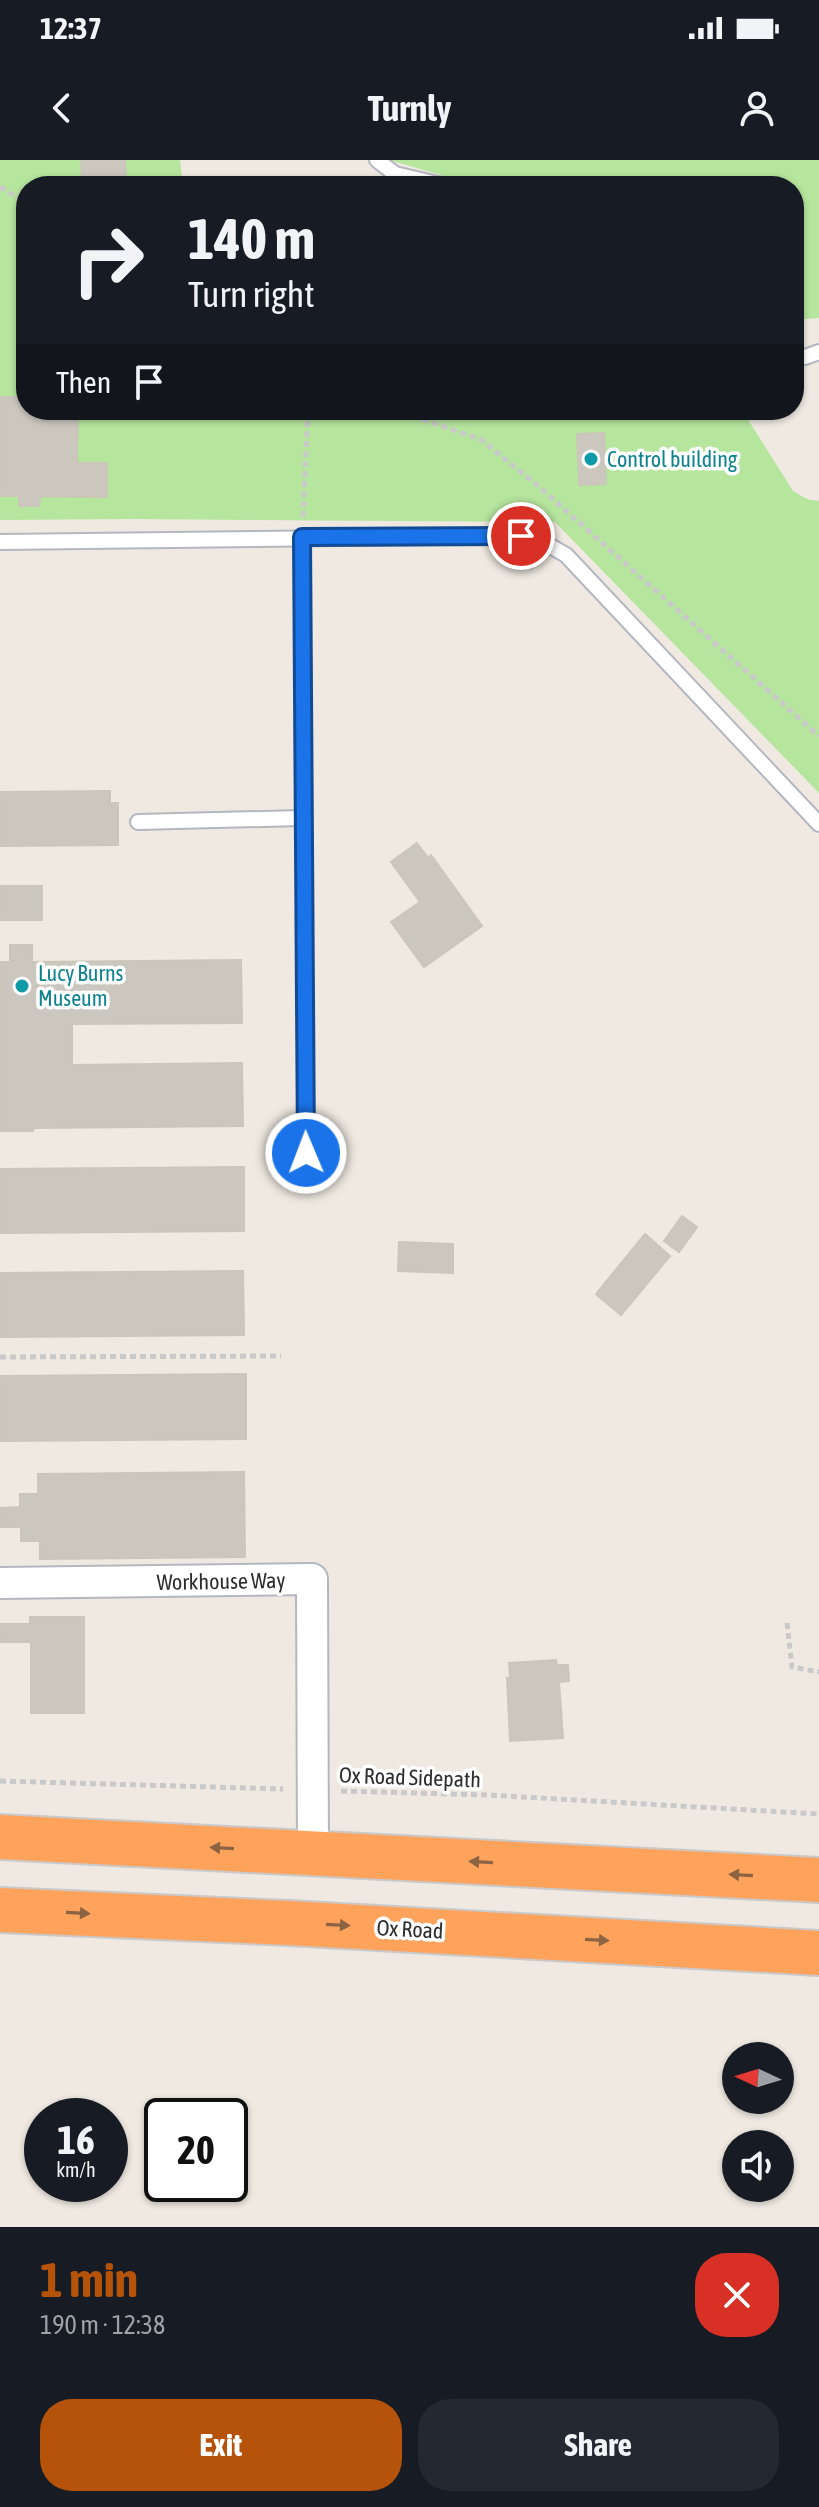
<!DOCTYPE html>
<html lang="en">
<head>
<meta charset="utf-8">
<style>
  :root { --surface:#171b24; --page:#242831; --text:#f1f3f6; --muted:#9ea1a6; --accent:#b45309 }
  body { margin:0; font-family:"Asap Condensed",sans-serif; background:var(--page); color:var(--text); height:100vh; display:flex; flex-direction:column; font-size:30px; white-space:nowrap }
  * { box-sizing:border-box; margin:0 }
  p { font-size:26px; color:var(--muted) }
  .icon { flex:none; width:44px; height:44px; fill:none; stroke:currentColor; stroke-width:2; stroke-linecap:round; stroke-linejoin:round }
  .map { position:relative; height:2067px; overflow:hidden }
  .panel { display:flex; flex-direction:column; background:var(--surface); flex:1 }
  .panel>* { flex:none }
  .guide { position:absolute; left:16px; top:16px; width:788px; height:244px; border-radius:32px; box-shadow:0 2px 6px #0004; background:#171b24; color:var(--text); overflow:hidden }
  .needle { width:52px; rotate:274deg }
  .controls { position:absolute; left:722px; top:1882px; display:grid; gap:16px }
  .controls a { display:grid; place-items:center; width:72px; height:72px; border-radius:50%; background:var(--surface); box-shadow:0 2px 6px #0004; font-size:40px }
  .speed { position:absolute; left:24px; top:1938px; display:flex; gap:16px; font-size:40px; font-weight:700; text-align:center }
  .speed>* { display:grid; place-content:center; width:104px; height:104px; border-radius:50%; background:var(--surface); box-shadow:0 2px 6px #0004; line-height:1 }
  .speed small { font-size:20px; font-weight:400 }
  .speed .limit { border:4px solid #111; border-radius:12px; background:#fff; color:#111 }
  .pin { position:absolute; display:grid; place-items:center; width:68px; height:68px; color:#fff; margin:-34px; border:4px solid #fff; border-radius:50%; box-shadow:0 2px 8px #0007 }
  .me { position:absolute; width:88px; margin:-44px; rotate:359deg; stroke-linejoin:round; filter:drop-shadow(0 0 6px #0008) }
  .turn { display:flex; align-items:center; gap:28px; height:168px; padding:0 40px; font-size:36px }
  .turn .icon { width:104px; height:104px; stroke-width:2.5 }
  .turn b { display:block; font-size:56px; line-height:68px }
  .then { display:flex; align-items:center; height:76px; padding:0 40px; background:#0003; gap:16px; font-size:30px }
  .round { display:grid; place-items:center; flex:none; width:84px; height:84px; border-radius:32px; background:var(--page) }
  .summary { display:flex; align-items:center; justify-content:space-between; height:136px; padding:0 40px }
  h1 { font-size:48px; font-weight:700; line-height:60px; color:var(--accent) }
  .action { display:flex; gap:16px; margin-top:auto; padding:16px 40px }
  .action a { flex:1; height:92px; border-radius:32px; background:var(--accent); color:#fff; font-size:32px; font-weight:700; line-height:92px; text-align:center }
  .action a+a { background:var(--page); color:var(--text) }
  .status { display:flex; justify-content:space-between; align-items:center; height:56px; padding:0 40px; background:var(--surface); direction:ltr }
  .status svg { height:22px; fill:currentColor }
  header { display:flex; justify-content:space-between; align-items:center; height:104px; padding:0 40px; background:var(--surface); font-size:36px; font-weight:700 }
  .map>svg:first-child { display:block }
  .green { fill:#b6e59e }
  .building { fill:#cbc7bf; stroke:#cbc5ba; stroke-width:2 }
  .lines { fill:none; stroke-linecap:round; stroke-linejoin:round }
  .lane-casing { stroke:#b4b7c1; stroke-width:18 }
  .street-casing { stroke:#b4b7c1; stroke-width:34 }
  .highway-casing { stroke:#c9c9c9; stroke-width:48 }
  .path { stroke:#c9c9c9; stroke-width:5; stroke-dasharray:6 4; stroke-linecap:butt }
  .lane { stroke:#fff; stroke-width:14 }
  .street { stroke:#fff; stroke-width:30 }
  .highway { stroke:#ffa35c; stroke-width:44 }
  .oneway { fill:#8c6343 }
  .route-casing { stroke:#114b97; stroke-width:20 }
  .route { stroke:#1a73e8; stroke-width:14 }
  .culture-dot { fill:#0f9aa8; stroke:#fff; stroke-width:3 }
  .labels { text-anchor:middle; stroke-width:7; stroke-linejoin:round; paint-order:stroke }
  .culture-label { font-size:22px; fill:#0d838f; stroke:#fff; text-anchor:start }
  .street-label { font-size:22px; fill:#2e2e2e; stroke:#fff }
</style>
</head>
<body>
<div class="status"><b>12:37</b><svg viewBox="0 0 49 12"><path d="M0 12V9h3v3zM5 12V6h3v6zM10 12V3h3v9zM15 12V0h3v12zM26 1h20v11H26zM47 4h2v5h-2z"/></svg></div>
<header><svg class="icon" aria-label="back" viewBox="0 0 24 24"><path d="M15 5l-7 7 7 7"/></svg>Turnly<svg class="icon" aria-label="person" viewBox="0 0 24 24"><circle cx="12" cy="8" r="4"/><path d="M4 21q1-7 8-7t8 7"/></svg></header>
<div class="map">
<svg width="819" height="2067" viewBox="0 0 819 2067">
  <rect width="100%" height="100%" fill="#efe9e1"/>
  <g class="green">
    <path d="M 0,0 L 180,0 L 183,26 L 26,26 L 26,250 L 742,250 L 793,331 L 807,339 L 819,341 L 819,633 L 555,362 L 130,359 L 0,360 Z"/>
    <path d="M 389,0 L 819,0 L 819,158 L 794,160 L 794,26 L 442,26 L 441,15 Z"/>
  </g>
  <g class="building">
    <path d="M 81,0 L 125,0 L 126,21 L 82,21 Z"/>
    <path d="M 0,237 L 26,237 L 26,250 L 78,250 L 77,303 L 107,303 L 107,337 L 40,336 L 39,346 L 19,346 L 19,336 L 0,336 Z"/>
    <path d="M 604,273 L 606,324 L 579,325 L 577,274 Z"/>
    <path d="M 110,631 L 110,643 L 118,643 L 118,685 L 0,686 L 0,632 Z"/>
    <path d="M 417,683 L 428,698 L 431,695 L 482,766 L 424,807 L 391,762 L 420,742 L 391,702 Z"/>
    <rect x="0" y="726" width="42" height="34"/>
    <path d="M 10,785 L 32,785 L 32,802 L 241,800 L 242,863 L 72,864 L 72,905 L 242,903 L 243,966 L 34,968 L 33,971 L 0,971 L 0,802 L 10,802 Z"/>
    <path d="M 244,1007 L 244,1071 L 0,1073 L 0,1009 Z"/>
    <path d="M 682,1056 L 697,1067 L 679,1092 L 664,1081 Z"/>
    <path d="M 645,1074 L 670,1096 L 621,1155 L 596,1134 Z"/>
    <path d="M 399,1082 L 453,1084 L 453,1113 L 398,1111 Z"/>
    <path d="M 243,1111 L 244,1175 L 0,1177 L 0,1113 Z"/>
    <path d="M 246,1214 L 246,1279 L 0,1281 L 0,1216 Z"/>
    <path d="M 244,1312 L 245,1397 L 40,1399 L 40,1381 L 21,1381 L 21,1367 L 0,1367 L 0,1348 L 20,1347 L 20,1334 L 38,1334 L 38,1314 Z"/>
    <path d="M 30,1457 L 84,1457 L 84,1553 L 31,1553 L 31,1482 L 0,1482 L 0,1464 L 30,1464 Z"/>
    <path d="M 556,1500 L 557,1505 L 568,1505 L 569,1521 L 559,1522 L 563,1578 L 510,1581 L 507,1518 L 510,1518 L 509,1503 Z"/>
  </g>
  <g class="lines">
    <defs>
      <g id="lane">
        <path d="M 377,0 L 395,14 L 446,26"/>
        <path d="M 794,195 L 805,197 L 819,192"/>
        <path d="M 302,377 L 306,993"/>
        <path d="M 0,382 L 521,376 L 545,383 L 566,395 L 819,664"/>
        <path d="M 138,662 L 302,658"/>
      </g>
      <path id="street" d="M 0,1423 L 312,1419 L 313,1693"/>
      <g id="highway">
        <path d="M 0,1677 L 819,1720"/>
        <path d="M 0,1750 L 289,1763 L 819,1793"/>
      </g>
    </defs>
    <use href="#lane" class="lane-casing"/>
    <use href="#street" class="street-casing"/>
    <use href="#highway" class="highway-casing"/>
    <g class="path">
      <path d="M 0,27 L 26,43"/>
      <path d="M 394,250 L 480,279 L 537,325 L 819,576"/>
      <path d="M 303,357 L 308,250"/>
      <path d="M 0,1197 L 281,1196"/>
      <path d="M 787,1463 L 792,1507 L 819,1512"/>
      <path d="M 0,1621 L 283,1629"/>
      <path d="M 341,1631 L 488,1635 L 819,1654"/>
    </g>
    <use href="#lane" class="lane"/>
    <use href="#street" class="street"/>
    <use href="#highway" class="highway"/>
  </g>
  <defs><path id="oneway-solid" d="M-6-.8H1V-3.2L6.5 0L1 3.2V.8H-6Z" transform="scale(2)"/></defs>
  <g class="oneway">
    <use href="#oneway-solid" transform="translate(222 1688) rotate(-177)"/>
    <use href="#oneway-solid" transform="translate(481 1702) rotate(-177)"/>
    <use href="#oneway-solid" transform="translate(741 1715) rotate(-177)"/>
    <use href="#oneway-solid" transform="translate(78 1753) rotate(3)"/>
    <use href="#oneway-solid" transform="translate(338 1765) rotate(3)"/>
    <use href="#oneway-solid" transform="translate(597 1780) rotate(3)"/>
  </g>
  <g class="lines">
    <defs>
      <path id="route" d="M 306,993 L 302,377 L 521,376"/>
    </defs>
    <use href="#route" class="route-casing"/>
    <use href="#route" class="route"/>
  </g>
  <g class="culture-dot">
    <circle cx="591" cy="299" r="8"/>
    <circle cx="22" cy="826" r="8"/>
  </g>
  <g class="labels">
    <g class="culture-label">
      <text x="607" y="307">Control building</text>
      <text x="38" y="821">Lucy Burns<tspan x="38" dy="25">Museum</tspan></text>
    </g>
    <g class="street-label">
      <text transform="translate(221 1421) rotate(-1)" y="8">Workhouse Way</text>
      <text transform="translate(410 1617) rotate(2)" y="8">Ox Road Sidepath</text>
      <text transform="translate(410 1769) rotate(3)" y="8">Ox Road</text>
    </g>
  </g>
</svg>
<div class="controls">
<a><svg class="needle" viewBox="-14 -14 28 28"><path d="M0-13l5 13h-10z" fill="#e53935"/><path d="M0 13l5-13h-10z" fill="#9ea1a6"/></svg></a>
<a><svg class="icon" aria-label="sound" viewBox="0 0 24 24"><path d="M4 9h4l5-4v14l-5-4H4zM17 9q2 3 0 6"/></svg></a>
</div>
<div class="speed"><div>16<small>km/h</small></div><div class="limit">20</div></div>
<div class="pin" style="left:521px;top:376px;background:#d93025"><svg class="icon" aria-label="arrive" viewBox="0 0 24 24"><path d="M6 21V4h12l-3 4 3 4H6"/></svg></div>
<svg class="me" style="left:306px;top:993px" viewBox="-20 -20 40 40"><circle r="17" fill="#1a73e8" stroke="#fff" stroke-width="3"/><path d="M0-11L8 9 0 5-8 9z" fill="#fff"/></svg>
<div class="guide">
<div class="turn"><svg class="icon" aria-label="right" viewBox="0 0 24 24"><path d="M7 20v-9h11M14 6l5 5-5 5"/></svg><div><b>140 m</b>Turn right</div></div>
<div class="then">Then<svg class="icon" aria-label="arrive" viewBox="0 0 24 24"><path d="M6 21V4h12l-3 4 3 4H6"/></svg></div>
</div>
</div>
<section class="panel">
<div class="summary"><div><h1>1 min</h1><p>190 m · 12:38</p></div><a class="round" style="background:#d93025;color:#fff"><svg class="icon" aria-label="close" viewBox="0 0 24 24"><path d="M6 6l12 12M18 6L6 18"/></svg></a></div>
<div class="action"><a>Exit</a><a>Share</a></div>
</section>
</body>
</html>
